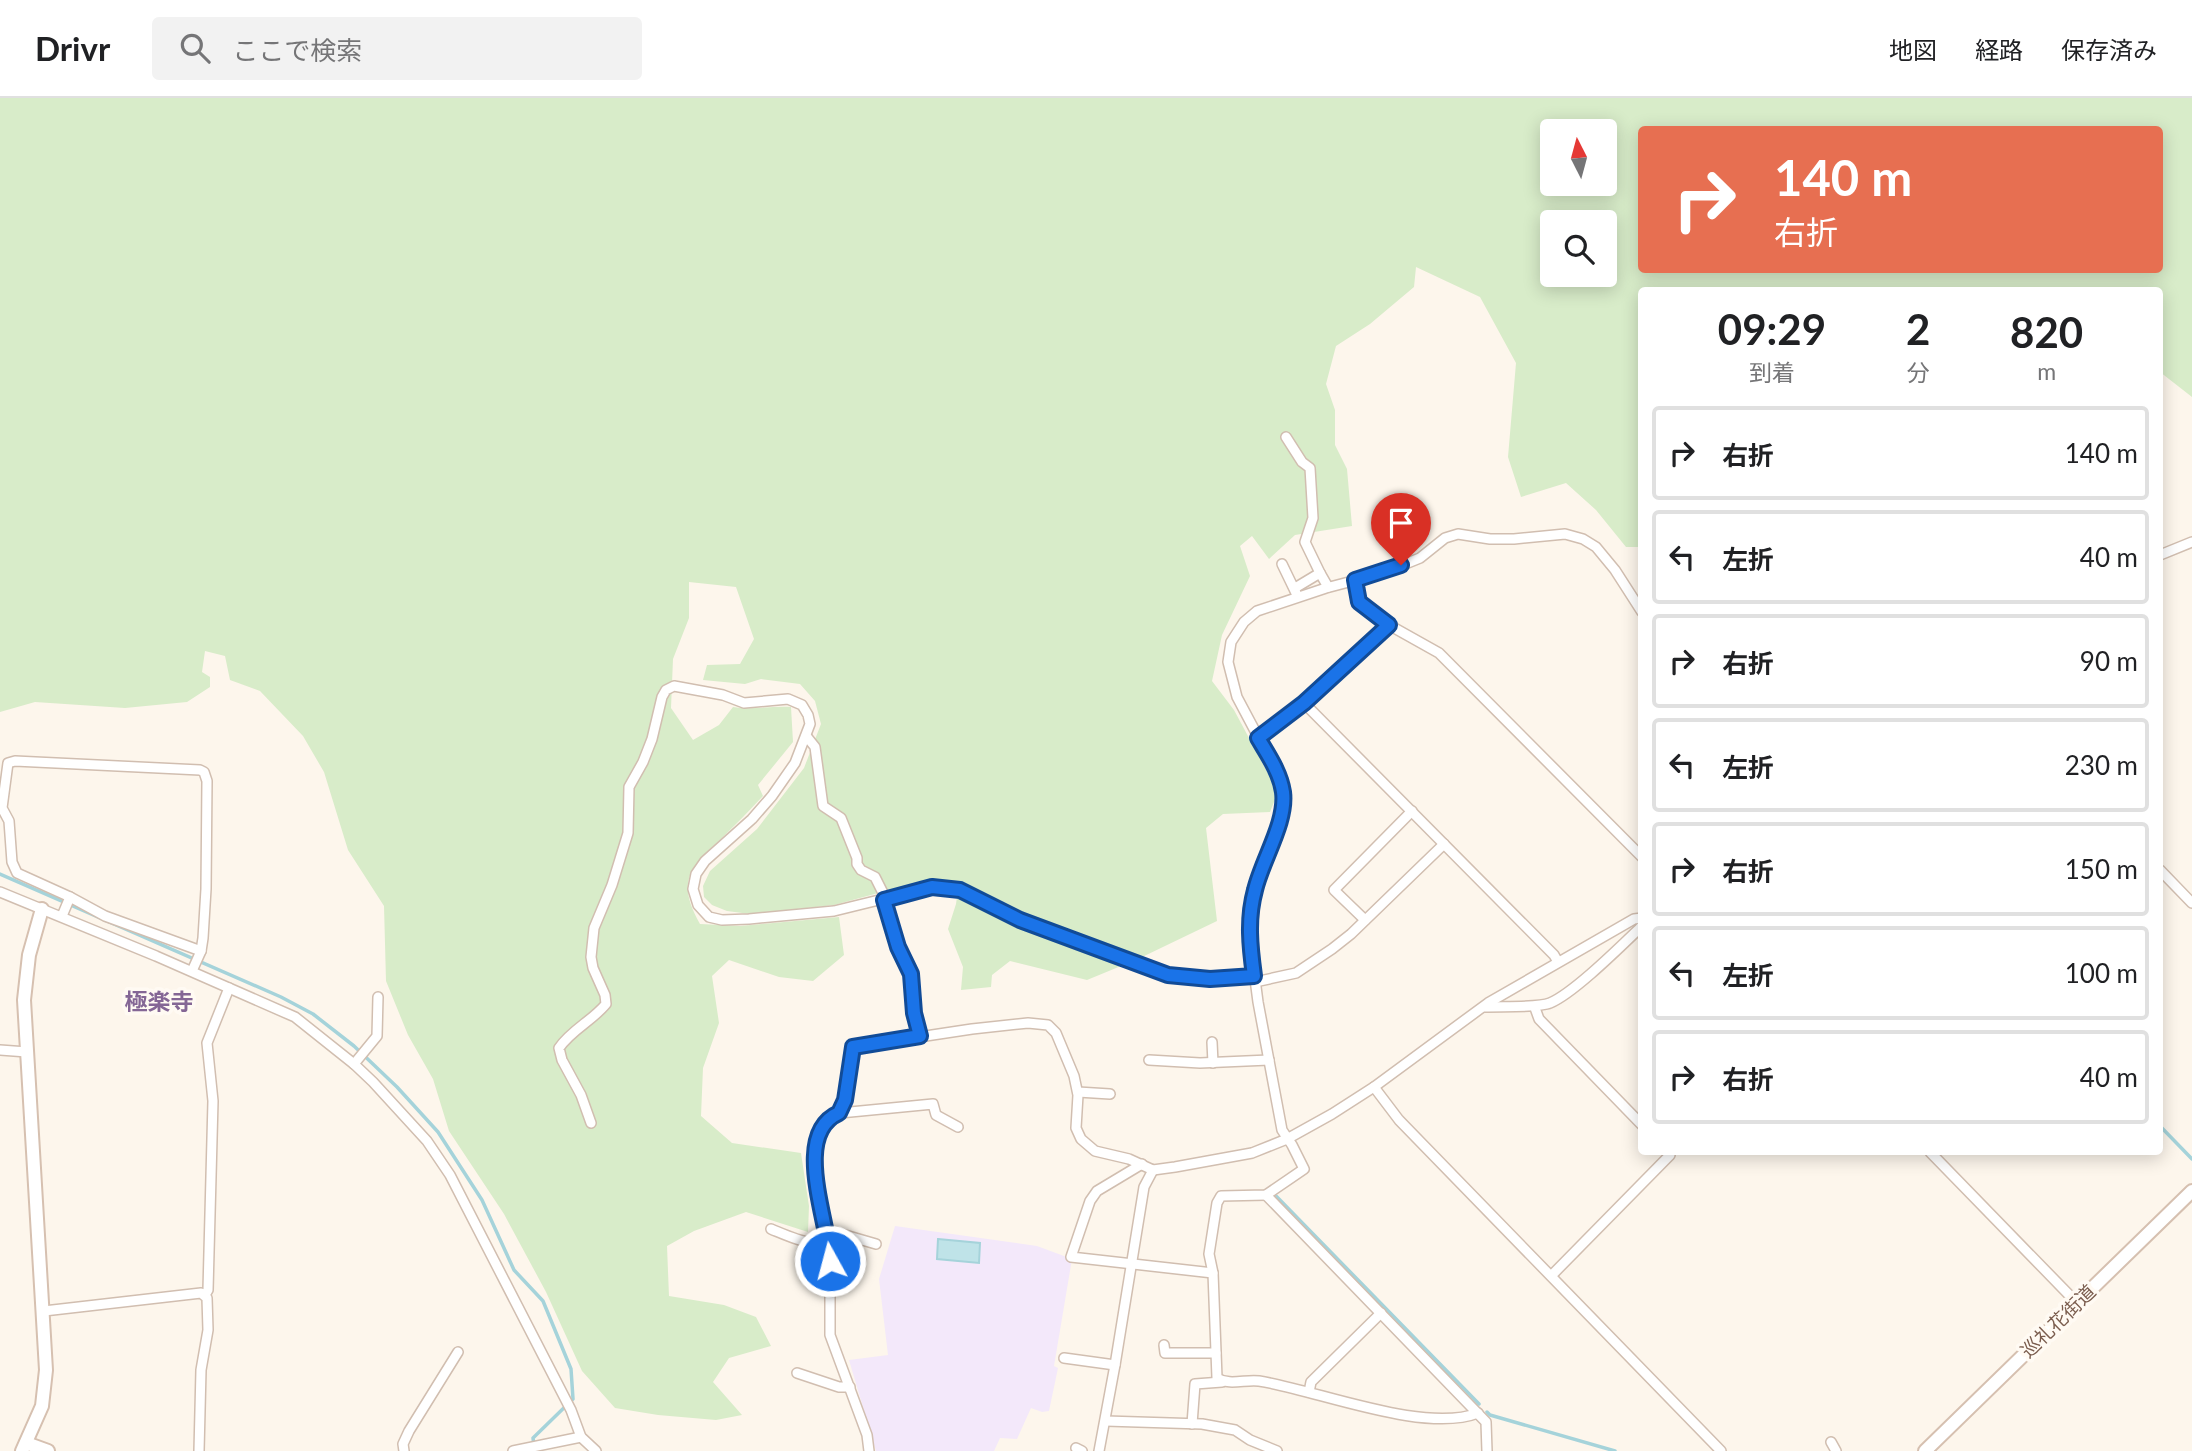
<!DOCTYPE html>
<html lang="ja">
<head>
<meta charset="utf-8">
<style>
  :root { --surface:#fff; --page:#f2f2f2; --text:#202124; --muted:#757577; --line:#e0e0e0 }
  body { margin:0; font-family:Lato,"Noto Sans JP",sans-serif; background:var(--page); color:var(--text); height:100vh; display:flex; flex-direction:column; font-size:26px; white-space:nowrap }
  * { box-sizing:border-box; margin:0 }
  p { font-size:23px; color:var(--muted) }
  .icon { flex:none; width:38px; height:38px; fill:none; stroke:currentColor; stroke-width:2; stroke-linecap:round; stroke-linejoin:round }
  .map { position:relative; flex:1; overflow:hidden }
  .drawer { position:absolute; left:1638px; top:189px; width:525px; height:868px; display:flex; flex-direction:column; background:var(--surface); border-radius:7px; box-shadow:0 4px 18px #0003 }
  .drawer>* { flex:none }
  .hud { position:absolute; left:1638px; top:28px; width:525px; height:147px; border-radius:7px; box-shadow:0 4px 18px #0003; background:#e76f51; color:#fff; overflow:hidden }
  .needle { width:46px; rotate:354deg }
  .fabs { position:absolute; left:1540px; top:21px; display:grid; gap:14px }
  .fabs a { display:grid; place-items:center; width:77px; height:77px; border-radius:7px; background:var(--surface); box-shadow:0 4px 18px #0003; font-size:35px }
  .pin { position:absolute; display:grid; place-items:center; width:60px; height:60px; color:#fff; margin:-72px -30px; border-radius:50% 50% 50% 0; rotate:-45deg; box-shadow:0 0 7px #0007 }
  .pin .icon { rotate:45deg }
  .me { position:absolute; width:77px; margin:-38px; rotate:353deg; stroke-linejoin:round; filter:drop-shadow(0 0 5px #0008) }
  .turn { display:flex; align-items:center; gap:24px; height:147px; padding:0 21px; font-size:32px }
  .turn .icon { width:91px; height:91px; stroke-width:2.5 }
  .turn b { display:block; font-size:49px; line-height:60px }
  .eta { display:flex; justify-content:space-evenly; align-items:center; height:119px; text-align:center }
  .eta b { font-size:42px; font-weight:700; line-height:49px }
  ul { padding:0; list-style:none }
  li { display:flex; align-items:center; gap:21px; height:94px; margin:0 14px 10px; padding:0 7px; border:4px solid var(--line); border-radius:7px }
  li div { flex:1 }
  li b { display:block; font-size:26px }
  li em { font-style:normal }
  header { display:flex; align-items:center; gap:42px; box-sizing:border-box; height:98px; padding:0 35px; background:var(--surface); border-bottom:2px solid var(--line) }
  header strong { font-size:33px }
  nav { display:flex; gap:38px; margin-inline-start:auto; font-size:24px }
  .search { width:490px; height:63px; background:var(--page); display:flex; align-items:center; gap:18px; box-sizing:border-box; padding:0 24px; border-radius:7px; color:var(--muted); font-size:26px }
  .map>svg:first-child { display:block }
  .education { fill:#f3e8fa }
  .green { fill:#d8ecc9; fill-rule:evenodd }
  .water { fill:#bfe3e8; stroke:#a5d3da; stroke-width:2 }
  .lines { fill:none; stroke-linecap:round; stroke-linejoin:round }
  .stream { stroke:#a5d3da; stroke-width:3.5 }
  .street-casing { stroke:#d1beb0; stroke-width:12 }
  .secondary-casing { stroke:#d6c0b0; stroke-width:16 }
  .street { stroke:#fff; stroke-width:9 }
  .secondary { stroke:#fff; stroke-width:12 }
  .route-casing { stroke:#114b97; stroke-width:18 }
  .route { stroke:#1a73e8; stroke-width:12 }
  .labels { text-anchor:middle; stroke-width:7; stroke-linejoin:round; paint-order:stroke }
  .street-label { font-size:19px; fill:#7a5c4d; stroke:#fffaf3 }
  .quarter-label { font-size:23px; font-weight:bold; fill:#846695; stroke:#fffaf3 }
</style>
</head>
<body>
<header>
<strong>Drivr</strong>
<div class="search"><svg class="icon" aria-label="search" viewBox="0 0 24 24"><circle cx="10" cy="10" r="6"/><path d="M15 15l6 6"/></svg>ここで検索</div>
<nav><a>地図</a><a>経路</a><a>保存済み</a></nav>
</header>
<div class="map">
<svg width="2192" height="1353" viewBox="0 0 2192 1353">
  <rect width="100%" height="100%" fill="#fdf6ec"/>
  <path class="education" d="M 895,1128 L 1037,1148 L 1072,1161 L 1054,1268 L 1058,1270 L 1049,1313 L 1042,1314 L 1031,1310 L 1017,1341 L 1000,1340 L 994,1353 L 876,1353 L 849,1262 L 888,1257 L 879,1181 Z"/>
  <path class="green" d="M 0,0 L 2192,0 L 2192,299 L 2160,274 L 2160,192 L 1642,192 L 1641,449 L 1626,449 L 1596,412 L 1566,385 L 1521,399 L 1508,359 L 1516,265 L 1480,199 L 1416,169 L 1414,189 L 1370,226 L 1336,248 L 1326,286 L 1335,312 L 1335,347 L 1347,371 L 1352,428 L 1295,437 L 1269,461 L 1252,438 L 1240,448 L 1250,478 L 1222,537 L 1212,583 L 1234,612 L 1278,694 L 1270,714 L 1223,716 L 1206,730 L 1217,823 L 1138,861 L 1087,882 L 1010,863 L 992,877 L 991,889 L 961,892 L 963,869 L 948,831 L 956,806 L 959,785 L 930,781 L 834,807 L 750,816 L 727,813 L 712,807 L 704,799 L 703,788 L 710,773 L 757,731 L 804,670 L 821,626 L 815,603 L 800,586 L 761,581 L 745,586 L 703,582 L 707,567 L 740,566 L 754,541 L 736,489 L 689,484 L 689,520 L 673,561 L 671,610 L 693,642 L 719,627 L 733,609 C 751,612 772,608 791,609 L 793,644 L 758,687 L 763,698 C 750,712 737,725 724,738 C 691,768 675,782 700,826 L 740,828 L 839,819 L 844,857 L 813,883 L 779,879 L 729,862 L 712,878 L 719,925 L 703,970 L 701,1018 L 732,1045 L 801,1055 L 809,1108 L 808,1134 L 746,1114 L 694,1133 L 667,1148 L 669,1198 L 724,1207 L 756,1219 L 771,1248 L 729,1260 L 713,1284 L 742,1317 L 716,1322 L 658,1317 L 615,1310 L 582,1273 L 546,1194 L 504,1116 L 449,1033 L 433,981 L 408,937 L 386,883 L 384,808 L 348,752 L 324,674 L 303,638 L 260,593 L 230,582 L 225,558 L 205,553 L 202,574 L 210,579 L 210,589 L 187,604 L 125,610 L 35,604 L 0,614 ZM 1642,32 L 2160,32 L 2160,172 L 1642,172 ZM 1552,33 L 1605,33 L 1605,86 L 1552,86 ZM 1552,124 L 1605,124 L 1605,177 L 1552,177 Z"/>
  <path class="water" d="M 938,1141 L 980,1145 L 979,1165 L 937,1161 Z"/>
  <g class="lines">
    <g class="stream">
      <path d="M 0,776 L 281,899 L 313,916 L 354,948 L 397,989 L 438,1034 L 482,1102 L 514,1172 L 543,1203 L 571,1271 L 573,1301 L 533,1340 L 534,1348"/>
      <path d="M 2160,1028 L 2192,1061"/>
      <path d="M 1276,1098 L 1479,1306"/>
      <path d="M 1487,1314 L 1490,1317 L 1615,1353"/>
    </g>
    <defs>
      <g id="street">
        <path d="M 1286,339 L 1302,364 L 1310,370 L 1313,420 L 1305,444 L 1320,475"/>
        <path d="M 2160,457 L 2192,444"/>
        <path d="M 1282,466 L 1296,495"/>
        <path d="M 1355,482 L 1359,504 L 1389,527 L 1439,555 L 1642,759"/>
        <path d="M 1295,490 L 1320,475 L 1328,489"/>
        <path d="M 1304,605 L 1554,857 L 1558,864"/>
        <path d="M 807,639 L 815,649 L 823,708 L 841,720 L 857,760 L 857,766 L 861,772 L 875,779 L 884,797 L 891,830 L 911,876 L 914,915 L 920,938"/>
        <path d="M 1258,640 L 1304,605 L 1389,527"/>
        <path d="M 2160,772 L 2192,805"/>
        <path d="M 0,794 L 156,858 L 295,919 L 354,966 L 373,984 L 427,1043 L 450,1077 L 571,1312 L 581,1339 L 596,1353"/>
        <path d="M 70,799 L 17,775 L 12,764 L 9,723 L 2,710 L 8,665 L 15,663 L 200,672 L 204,674 L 207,683 L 206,791 L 203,840 L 201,853 L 192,873"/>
        <path d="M 62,818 L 70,799 L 105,818 L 201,853"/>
        <path d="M 1365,822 L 1334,792 L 1412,713"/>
        <path d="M 1255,884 L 1296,875 L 1332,851 L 1351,836 L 1444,746"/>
        <path d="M 1485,909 C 1500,908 1538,910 1550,905 C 1574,895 1622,847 1642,828"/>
        <path d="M 1535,910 L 1539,921 L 1642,1027"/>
        <path d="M 1212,944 L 1213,965"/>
        <path d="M 0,952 L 27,954"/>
        <path d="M 1149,962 L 1200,965 L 1269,962"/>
        <path d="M 354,966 L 377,938 L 378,899"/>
        <path d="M 1374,989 L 1399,1022 L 1721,1353"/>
        <path d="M 1078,994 L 1110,996"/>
        <path d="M 840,1015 L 933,1006 L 936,1017 L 958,1029"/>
        <path d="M 591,1025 L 581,997 L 562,962 L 559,950 C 571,932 592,923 606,906 L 605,897 L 593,870 L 591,859 L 594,830 L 612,787 L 628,735 L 629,689 L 643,664 L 652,641 L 662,599 L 666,592 L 674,588 L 723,597 L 744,605 L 788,601 L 802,607 L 808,617 L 810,626 L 795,665 L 772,698 L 752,721 L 705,763 L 696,776 L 693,791 L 698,807 L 709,819 L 722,822 L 749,821 L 834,813 L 932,789 L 960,792 L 1020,823 L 1168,877 L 1210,881 L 1254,878"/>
        <path d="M 1930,1054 L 2077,1205"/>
        <path d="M 1142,1066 L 1097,1093 L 1090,1103 L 1071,1159 L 1213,1175"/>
        <path d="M 1266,1097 L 1486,1324 L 1487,1353"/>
        <path d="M 771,1131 C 800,1143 816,1152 845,1137 L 876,1146"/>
        <path d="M 1552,1177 L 1670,1057 L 1667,1054"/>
        <path d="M 205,1197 L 208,1192 L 213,1003 L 207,945 L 229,890"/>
        <path d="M 44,1213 L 201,1195 L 207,1200 L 208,1232 L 201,1272 L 199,1353"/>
        <path d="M 1164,1247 L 1165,1255 L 1216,1255"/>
        <path d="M 1064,1260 L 1115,1267"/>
        <path d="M 797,1275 L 839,1289 L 850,1289"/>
        <path d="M 1309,1294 L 1311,1284 L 1381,1215"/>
        <path d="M 1478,1315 C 1424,1336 1317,1292 1259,1283 C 1246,1281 1229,1288 1217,1280 L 1213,1175 L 1209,1156 L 1217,1105 L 1221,1098 L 1266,1097 L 1304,1071 L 1292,1047 L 1282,1032 L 1258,904 L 1250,843 L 1249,817 L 1255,790 L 1283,713 L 1283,697 L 1280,680 L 1237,599 L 1228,564 L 1231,544 L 1244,524 L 1257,513 L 1326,490 L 1383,475 L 1420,460 L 1445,440 L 1458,436 L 1490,441 L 1514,441 L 1565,436 L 1583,441 L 1596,449 L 1615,472 L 1642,514"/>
        <path d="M 1106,1323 L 1202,1326 L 1235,1332 L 1250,1342 L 1277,1353"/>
        <path d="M 1192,1326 L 1195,1286 L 1222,1284"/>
        <path d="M 1831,1344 L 1836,1353"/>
        <path d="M 1076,1350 L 1082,1353"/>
        <path d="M 404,1353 L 403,1346 L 409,1333 L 458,1254"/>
        <path d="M 513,1353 L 581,1339"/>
        <path d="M 869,1353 L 867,1337 L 830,1237 L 830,1145 L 814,1076 L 815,1048 L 830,1019 L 840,1015 L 845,1002 L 853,949 L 972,931 L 1028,925 L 1048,927 L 1056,935 L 1074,978 L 1078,997 L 1076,1030 L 1081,1041 L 1095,1053 L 1129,1061 L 1153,1072 L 1175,1069 L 1252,1055 L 1287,1041 L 1332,1016 L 1374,989 L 1488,905 L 1634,821 L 1642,820"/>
        <path d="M 1099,1353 L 1115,1267 L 1144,1089 L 1153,1072"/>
      </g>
      <g id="secondary">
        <path d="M 26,1345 L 48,1353"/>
        <path d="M 22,1353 L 42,1308 L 46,1272 L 24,902 L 29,857 L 42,811"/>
        <path d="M 1925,1353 L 2192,1093"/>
      </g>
    </defs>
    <use href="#street" class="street-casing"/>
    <use href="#secondary" class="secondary-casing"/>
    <use href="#street" class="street"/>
    <use href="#secondary" class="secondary"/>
  </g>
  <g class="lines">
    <defs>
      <path id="route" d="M 830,1163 C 829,1124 791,1036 839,1015 L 845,1002 L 853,949 L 920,938 L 914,915 L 911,876 L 898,849 L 884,802 L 932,789 L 960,792 L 1020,822 L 1168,877 L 1210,881 L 1254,878 C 1250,848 1247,821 1255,792 C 1262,762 1287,724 1283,694 C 1280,674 1268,657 1258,640 L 1304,605 L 1389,527 L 1359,504 L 1355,482 L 1401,467"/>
    </defs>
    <use href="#route" class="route-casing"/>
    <use href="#route" class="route"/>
  </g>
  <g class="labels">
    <g class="street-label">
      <text transform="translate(2058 1223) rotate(-44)" y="7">巡礼花街道</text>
    </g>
    <g class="quarter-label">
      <text x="159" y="912">極楽寺</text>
    </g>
  </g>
</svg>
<div class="fabs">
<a><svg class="needle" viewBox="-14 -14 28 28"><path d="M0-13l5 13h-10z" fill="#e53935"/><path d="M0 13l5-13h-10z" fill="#757577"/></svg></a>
<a><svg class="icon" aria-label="search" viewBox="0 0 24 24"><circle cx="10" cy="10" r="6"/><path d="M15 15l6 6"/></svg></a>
</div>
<div class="pin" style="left:1401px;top:467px;background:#d93025"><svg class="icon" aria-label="arrive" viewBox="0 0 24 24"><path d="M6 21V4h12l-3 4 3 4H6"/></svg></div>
<svg class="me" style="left:830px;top:1163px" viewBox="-20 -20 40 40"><circle r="17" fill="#1a73e8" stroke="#fff" stroke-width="3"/><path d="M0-11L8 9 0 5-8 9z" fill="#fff"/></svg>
<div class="hud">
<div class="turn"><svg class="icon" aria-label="right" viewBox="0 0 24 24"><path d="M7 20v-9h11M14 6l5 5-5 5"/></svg><div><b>140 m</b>右折</div></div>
</div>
<section class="drawer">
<div class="eta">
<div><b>09:29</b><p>到着</p></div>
<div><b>2</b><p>分</p></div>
<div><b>820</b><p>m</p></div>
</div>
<ul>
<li><svg class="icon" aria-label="right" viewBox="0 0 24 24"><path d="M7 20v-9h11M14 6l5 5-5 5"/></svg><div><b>右折</b></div><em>140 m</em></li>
<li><svg class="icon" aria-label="left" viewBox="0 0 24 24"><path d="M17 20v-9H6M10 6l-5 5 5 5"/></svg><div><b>左折</b></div><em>40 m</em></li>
<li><svg class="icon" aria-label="right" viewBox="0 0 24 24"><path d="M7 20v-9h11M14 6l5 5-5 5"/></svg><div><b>右折</b></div><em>90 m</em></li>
<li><svg class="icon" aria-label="left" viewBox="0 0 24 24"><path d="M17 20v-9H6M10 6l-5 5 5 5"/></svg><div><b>左折</b></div><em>230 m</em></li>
<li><svg class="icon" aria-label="right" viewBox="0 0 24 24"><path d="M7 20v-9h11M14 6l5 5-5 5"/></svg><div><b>右折</b></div><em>150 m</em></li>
<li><svg class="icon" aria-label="left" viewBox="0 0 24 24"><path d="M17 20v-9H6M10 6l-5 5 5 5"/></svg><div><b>左折</b></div><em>100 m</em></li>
<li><svg class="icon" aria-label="right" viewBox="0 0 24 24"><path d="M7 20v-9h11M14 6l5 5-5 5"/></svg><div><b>右折</b></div><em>40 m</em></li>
</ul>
</section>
</div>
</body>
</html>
